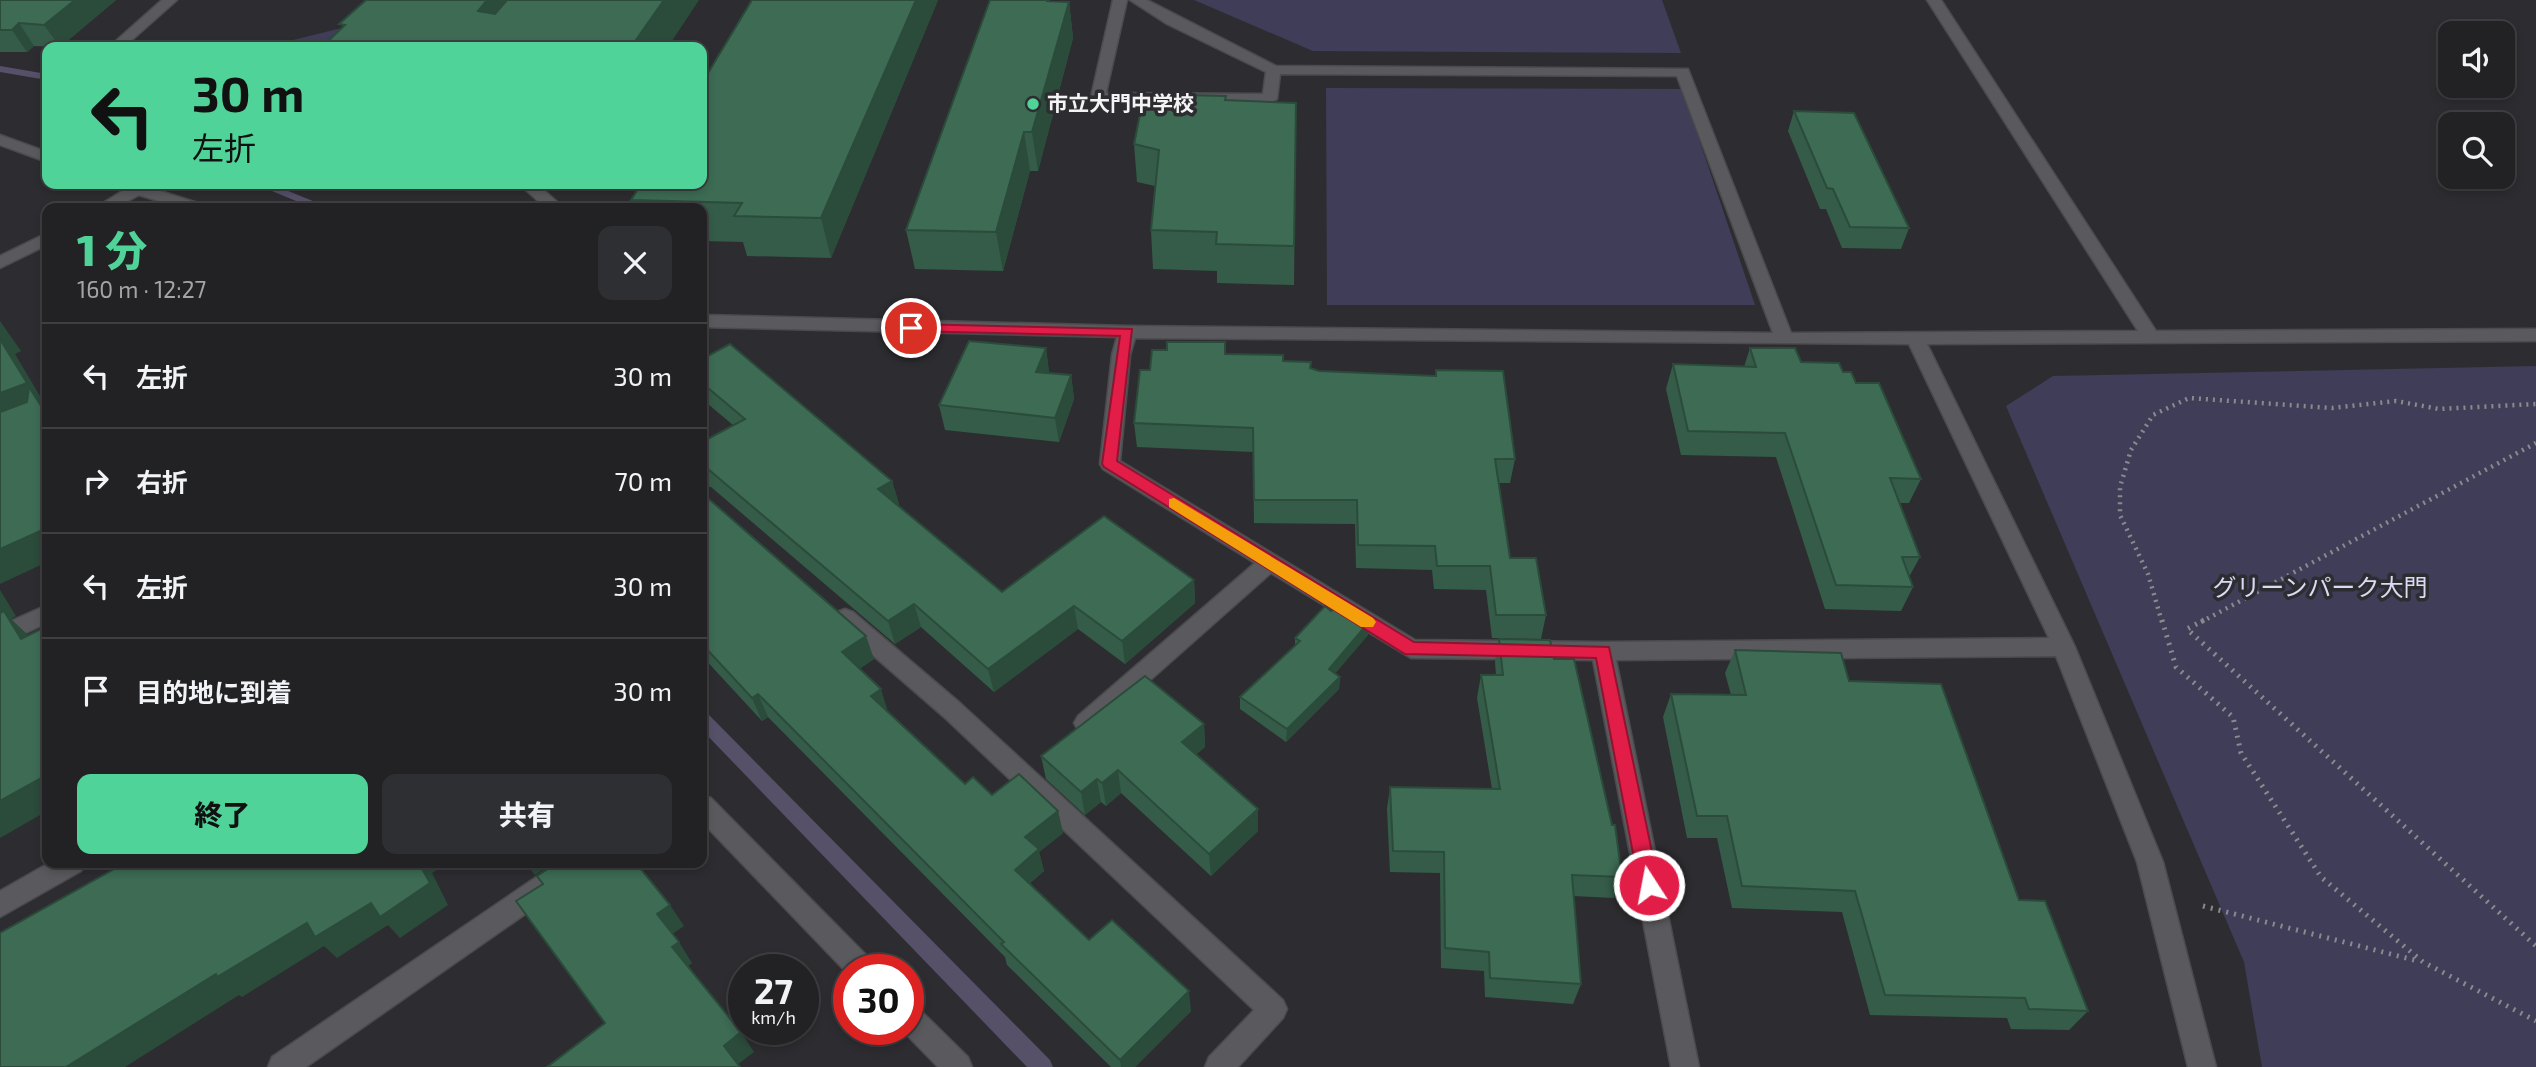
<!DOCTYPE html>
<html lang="ja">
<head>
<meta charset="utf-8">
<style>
  :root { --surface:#222225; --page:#2e2f32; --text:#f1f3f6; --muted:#a2a4a7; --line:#3f3f42; --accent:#4fd399 }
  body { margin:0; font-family:"Exo 2","Noto Sans JP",sans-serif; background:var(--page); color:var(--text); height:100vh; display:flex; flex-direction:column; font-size:26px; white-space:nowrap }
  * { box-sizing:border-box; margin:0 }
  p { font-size:23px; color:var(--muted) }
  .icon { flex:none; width:38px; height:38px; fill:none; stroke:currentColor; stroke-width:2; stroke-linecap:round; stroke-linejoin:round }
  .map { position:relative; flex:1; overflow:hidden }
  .drawer { position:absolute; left:42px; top:203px; width:665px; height:665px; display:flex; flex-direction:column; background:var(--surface); border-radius:14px; box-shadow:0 4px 10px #0003,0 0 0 2px var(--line) }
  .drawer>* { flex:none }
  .banner { position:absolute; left:42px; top:42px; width:665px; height:147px; border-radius:14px; box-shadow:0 4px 10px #0003,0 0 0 2px var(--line); background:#4fd399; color:#111; overflow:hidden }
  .tools { position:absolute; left:2438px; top:21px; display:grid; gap:14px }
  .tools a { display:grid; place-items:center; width:77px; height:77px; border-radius:14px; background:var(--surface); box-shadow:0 4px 10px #0003,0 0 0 2px var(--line); font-size:35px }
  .speed { position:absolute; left:728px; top:954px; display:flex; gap:14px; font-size:35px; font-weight:700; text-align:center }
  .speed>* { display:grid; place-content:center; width:91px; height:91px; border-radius:50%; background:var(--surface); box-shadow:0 4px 10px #0003,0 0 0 2px var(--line); line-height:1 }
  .speed small { font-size:18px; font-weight:400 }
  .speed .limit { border:10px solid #d22; background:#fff; color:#111 }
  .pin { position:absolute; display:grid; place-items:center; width:60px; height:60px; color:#fff; margin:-30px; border:4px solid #fff; border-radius:50%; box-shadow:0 2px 7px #0007 }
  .me { position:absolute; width:77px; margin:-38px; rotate:349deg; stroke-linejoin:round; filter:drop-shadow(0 0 5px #0008) }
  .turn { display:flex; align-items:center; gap:24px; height:147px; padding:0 35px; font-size:32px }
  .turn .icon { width:91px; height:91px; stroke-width:2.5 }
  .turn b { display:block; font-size:49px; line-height:60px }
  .round { display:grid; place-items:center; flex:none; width:74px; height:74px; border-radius:14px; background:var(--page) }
  .overview { display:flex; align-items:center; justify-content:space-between; height:119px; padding:0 35px }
  h1 { font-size:42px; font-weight:800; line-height:52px; color:var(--accent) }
  .primary-button { display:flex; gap:14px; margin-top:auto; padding:14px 35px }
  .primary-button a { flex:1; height:80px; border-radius:14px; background:var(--accent); color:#111; font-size:28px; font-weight:800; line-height:80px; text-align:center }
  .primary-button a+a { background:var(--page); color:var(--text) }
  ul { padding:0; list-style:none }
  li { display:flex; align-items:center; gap:21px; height:105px; padding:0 35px; border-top:2px solid var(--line) }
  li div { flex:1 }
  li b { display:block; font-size:26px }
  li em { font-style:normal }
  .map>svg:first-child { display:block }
  .green { fill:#3f3d58 }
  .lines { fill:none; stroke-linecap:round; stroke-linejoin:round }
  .stream { fill:#565169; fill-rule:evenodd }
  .minor-casing { stroke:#4b4b4e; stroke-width:3 }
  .path-far1 { stroke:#8a8a8d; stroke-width:4.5; stroke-dasharray:2 5; stroke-linecap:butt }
  .path { stroke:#8a8a8d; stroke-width:5; stroke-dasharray:2 6; stroke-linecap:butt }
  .minor { fill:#5a5a5e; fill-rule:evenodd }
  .wall { fill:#345c48 }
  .shaded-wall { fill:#2b4b3b }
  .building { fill:#3d6b54; stroke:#2b4b3b; stroke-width:2 }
  .route { fill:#e11d48; stroke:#92132f; stroke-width:2 }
  .slow { fill:#f59e0b }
  .poi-dot { fill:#4fd399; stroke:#2d2d31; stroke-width:2.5 }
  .labels { text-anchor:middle; stroke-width:7; stroke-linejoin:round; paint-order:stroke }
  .far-poi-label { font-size:21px; font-weight:bold; fill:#f4f4f6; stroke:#2d2d31; text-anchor:start }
  .park-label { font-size:24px; fill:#dbdaf5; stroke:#2d2d31 }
</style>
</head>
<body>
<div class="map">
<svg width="2536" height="1067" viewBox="0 0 2536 1067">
  <rect width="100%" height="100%" fill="#2d2d31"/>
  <g class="green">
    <path d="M 1194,0 L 1662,0 L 1681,53 L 1313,51 Z"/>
    <path d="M 350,26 L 336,47 L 274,47 L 281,43 Z"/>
    <path d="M 1326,88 L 1682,89 L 1755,305 L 1327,305 Z"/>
    <path d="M 2536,366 L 2536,1067 L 2262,1067 L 2244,962 L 2006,406 L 2053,376 Z"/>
  </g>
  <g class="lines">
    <g class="stream">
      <path d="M 0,66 L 47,74 L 47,80 L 0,72 Z"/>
      <path d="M 255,184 L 271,184 L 330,208 L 313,208 Z"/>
      <path d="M 702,712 L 708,714 L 1050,1060 L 1053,1067 L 1027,1067 L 702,730 Z"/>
    </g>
    <defs>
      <g id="minor">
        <path d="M 162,0 L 177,0 L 124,47 L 109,47 Z"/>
        <path d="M 1113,0 L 1127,0 L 1106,93 L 1263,94 L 1266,72 L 1167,24 L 1130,0 L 1147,0 L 1276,66 L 1688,69 L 1791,333 L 2138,331 L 1927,0 L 1941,0 L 2156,331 L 2536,329 L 2536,341 L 1927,344 L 2075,647 L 2163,862 L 2216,1067 L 2188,1067 L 2137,862 L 2056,656 L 1616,660 L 1699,1067 L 1671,1067 L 1593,660 L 1411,658 L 1271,573 L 1094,730 L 1086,733 L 1078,730 L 1074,723 L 1078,716 L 1255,563 L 1103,469 L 1100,464 L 1112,355 L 1117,337 L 702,327 L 702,315 L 1128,326 L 1773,333 L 1677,76 L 1280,74 L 1277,99 L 1270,103 L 1098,101 L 1091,97 ZM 1135,338 L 1909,344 L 2049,638 L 1603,642 L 1415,640 L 1120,461 L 1130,355 Z"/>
        <path d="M 0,135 L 47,152 L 47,162 L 0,145 Z"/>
        <path d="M 114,184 L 138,184 L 204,205 L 206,208 L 182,208 L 139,195 L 115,208 L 95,208 L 124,190 Z"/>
        <path d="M 519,184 L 537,184 L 564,208 L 546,208 Z"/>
        <path d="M 47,233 L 47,245 L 0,268 L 0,256 Z"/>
        <path d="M 47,605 L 47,623 L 0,645 L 0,626 Z"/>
        <path d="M 845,609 L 853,612 L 960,703 L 1283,1000 L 1287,1009 L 1283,1018 L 1238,1067 L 1205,1067 L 1209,1057 L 1254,1010 L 944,717 L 837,624 L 834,618 L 837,612 Z"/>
        <path d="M 702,795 L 711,798 L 872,961 L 875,970 L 849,970 L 849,975 L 702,822 Z"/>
        <path d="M 49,863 L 85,863 L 81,871 L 0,917 L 0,891 Z"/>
        <path d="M 557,863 L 591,863 L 587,871 L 306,1067 L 268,1067 L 272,1057 Z"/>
        <path d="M 908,1004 L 918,1008 L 968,1057 L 972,1067 L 938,1067 L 901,1029 L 908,1029 Z"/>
      </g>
    </defs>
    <use href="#minor" class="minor-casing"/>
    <g class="path-far1">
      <path d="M 2162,622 L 2148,574 L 2120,515 L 2120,487 L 2131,450 L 2153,415 L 2189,398 L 2332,408 L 2396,401 L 2439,409 L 2536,404"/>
      <path d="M 2201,622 L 2536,443"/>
    </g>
    <g class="path">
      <path d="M 2162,620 L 2176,667 L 2233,717 L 2241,753 L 2321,877 L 2423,962 L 2536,1021"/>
      <path d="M 2204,620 L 2187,629 L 2536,946"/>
      <path d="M 2203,906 L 2418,961"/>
    </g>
    <use href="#minor" class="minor"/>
  </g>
  <g class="wall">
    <path d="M 0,0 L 116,0 L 60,47 L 34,46 L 27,52 L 0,52 Z"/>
    <path d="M 938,0 L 831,258 L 747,256 L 743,242 L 702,241 L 702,208 L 634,208 L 631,200 Z"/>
    <path d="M 1064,0 L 1063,1 L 1069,2 L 1073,38 L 1038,171 L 1030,171 L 1003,271 L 915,269 L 906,230 Z"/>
    <path d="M 1226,100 L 1296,103 L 1294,285 L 1217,283 L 1217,271 L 1153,269 L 1151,230 L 1155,186 L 1137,182 L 1134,144 Z"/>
    <path d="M 1794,111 L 1909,228 L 1901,249 L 1842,248 L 1826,209 L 1820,209 L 1788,131 Z"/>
    <path d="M 1225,342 L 1226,354 L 1283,361 L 1319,371 L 1435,376 L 1436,370 L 1515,459 L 1510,483 L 1499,483 L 1510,558 L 1546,615 L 1541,639 L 1492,638 L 1486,590 L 1434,589 L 1432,570 L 1356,568 L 1355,524 L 1254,523 L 1253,452 L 1137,447 L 1134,423 L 1167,350 Z"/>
    <path d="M 1046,348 L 1049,373 L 1071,375 L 1074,399 L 1059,442 L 945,430 L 939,405 Z"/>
    <path d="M 1750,348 L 1801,362 L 1843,372 L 1856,383 L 1921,479 L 1909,503 L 1900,503 L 1920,557 L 1909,577 L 1913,587 L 1901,611 L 1825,609 L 1776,457 L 1681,455 L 1666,389 L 1673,364 L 1744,367 Z"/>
    <path d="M 702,359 L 892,481 L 899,504 L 898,505 L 1002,592 L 1194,580 L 1195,603 L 1125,664 L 1078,629 L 994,692 L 921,627 L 895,644 L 711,487 L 702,485 L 702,442 L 733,425 L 702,399 Z"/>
    <path d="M 702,493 L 874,659 L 859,669 L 888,712 L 965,784 L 992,795 L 1058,811 L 1063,833 L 1039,852 L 1044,871 L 1029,884 L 1089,940 L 1191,1011 L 1135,1067 L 1111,1067 L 1007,965 L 1005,957 L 768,717 L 762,721 L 702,656 Z"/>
    <path d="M 1368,635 L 1335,673 L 1340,677 L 1339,689 L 1286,742 L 1240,709 L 1240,697 L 1295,645 L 1295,638 Z"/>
    <path d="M 1499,639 L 1554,659 L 1622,877 L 1614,898 L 1573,896 L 1581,984 L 1573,1004 L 1485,997 L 1484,971 L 1441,968 L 1440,873 L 1390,872 L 1387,809 L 1390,787 L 1492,789 L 1477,698 L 1481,675 L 1496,675 L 1495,662 Z"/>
    <path d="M 1735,650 L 1849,681 L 2019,900 L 2088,1011 L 2069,1030 L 2011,1029 L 2007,1018 L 1870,1015 L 1842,912 L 1732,908 L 1717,838 L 1687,838 L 1663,717 L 1671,694 L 1731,695 L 1725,673 Z"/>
    <path d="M 1204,724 L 1205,747 L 1196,754 L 1258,831 L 1211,876 L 1121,793 L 1106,806 L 1101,802 L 1085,815 L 1046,779 L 1041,756 Z"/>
  </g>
  <g class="shaded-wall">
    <path d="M 75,0 L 116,0 L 60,47 L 44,25 Z"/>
    <path d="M 487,0 L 528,0 L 493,47 L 478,11 Z"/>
    <path d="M 664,0 L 699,0 L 668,47 L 631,47 Z"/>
    <path d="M 916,0 L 938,0 L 831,258 L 821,218 Z"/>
    <path d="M 1069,2 L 1073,38 L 1038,171 L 1032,132 Z"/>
    <path d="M 19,23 L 34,46 L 27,52 L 12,30 Z"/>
    <path d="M 1024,132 L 1030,171 L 1003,271 L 996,232 Z"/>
    <path d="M 0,321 L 21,351 L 15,354 L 47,408 L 0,425 Z"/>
    <path d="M 1046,348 L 1049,372 L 1040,396 L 1036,372 Z"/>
    <path d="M 1071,375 L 1074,399 L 1059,442 L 1055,418 Z"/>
    <path d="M 892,481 L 899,504 L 885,513 L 878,489 Z"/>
    <path d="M 47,528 L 47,562 L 0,584 L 0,549 Z"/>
    <path d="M 1194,580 L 1195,603 L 1125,664 L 1122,641 Z"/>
    <path d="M 0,590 L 16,616 L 11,619 L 28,635 L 45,662 L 0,625 Z"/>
    <path d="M 914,604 L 921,627 L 895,644 L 888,621 Z"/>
    <path d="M 1074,606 L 1078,629 L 994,692 L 988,669 Z"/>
    <path d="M 1369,622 L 1368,635 L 1328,682 L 1329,669 Z"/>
    <path d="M 866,636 L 874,659 L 850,675 L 842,652 Z"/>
    <path d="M 1340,677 L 1339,689 L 1286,742 L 1287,729 Z"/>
    <path d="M 881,689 L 888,712 L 871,696 Z"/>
    <path d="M 758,694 L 768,717 L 762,721 L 752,698 Z"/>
    <path d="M 1204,724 L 1205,747 L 1184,765 L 1182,742 Z"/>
    <path d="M 1118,770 L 1121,793 L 1106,806 L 1102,783 Z"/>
    <path d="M 47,775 L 47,811 L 0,838 L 0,801 Z"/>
    <path d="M 1097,779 L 1101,802 L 1085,815 L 1081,792 Z"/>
    <path d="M 1258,809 L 1258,831 L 1211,876 L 1209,854 Z"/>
    <path d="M 1058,811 L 1063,833 L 1039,852 L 1044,871 L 1021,891 L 1015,870 L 1025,837 Z"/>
    <path d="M 419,863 L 447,863 L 432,873 L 448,905 L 400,938 L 388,925 L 337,958 L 324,946 L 242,997 L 239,995 L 125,1067 L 66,1067 L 216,974 L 307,923 Z"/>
    <path d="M 525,863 L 553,863 L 535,875 Z"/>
    <path d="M 670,905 L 684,926 L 671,935 L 657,914 Z"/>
    <path d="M 679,942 L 692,963 L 686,968 L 672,947 Z"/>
    <path d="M 1189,991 L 1191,1011 L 1135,1067 L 1121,1067 L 1120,1060 Z"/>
    <path d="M 741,1032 L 754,1052 L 737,1065 L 724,1046 Z"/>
  </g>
  <g class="building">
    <path d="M 0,0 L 75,0 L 44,25 L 19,23 L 12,30 L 0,30 Z"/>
    <path d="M 366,0 L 487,0 L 478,11 L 495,14 L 507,0 L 664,0 L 631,47 L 322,47 L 345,25 L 339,24 Z"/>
    <path d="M 752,0 L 916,0 L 821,218 L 734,216 L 742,203 L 631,200 L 641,184 L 702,184 L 702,83 Z"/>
    <path d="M 990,0 L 1049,0 L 1048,1 L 1069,2 L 1032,132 L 1024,132 L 996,232 L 906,230 Z"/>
    <path d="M 1144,94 L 1226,96 L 1225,100 L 1296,103 L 1294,246 L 1216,244 L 1217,232 L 1151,230 L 1159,150 L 1134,144 Z"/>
    <path d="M 1794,111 L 1854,113 L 1909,228 L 1850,227 L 1833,189 L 1827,188 Z"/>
    <path d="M 0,339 L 27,383 L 0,393 Z"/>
    <path d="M 969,341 L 1046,348 L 1036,372 L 1071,375 L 1055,418 L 939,405 Z"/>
    <path d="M 1167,342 L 1225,342 L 1225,354 L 1283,355 L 1283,361 L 1311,362 L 1310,368 L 1319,371 L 1436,376 L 1436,370 L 1503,371 L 1515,459 L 1495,459 L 1510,558 L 1536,558 L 1546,615 L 1496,615 L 1490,566 L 1437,566 L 1435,546 L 1358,545 L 1357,500 L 1254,500 L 1253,428 L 1134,423 L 1140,370 L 1150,370 L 1152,350 L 1167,350 Z"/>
    <path d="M 730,344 L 892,481 L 878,489 L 1002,592 L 1104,516 L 1194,580 L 1122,641 L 1074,606 L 988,669 L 914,604 L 888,621 L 702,464 L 702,442 L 745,419 L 702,383 L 702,359 Z"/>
    <path d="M 1750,348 L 1795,348 L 1801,362 L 1839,363 L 1843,372 L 1851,372 L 1856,383 L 1879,383 L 1921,479 L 1890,478 L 1920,557 L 1902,557 L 1913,587 L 1836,585 L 1785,433 L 1688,431 L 1673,364 L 1756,367 Z"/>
    <path d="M 29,387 L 43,409 L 47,407 L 47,528 L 0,549 L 0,412 L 27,402 Z"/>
    <path d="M 702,493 L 866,636 L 842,652 L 881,689 L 871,696 L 965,784 L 973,777 L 992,795 L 1019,774 L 1058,811 L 1025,837 L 1039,849 L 1015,870 L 1089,940 L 1112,920 L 1189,991 L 1120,1060 L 1001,944 L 1004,942 L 758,694 L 752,698 L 702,644 Z"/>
    <path d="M 1338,604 L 1369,622 L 1329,669 L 1340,677 L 1287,729 L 1240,697 L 1300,641 L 1295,638 L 1325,606 L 1331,611 Z"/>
    <path d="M 4,611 L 21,639 L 47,626 L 47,768 L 45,769 L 47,775 L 0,801 L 0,613 Z"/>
    <path d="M 1499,639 L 1550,640 L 1554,659 L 1574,659 L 1612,825 L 1615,825 L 1622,877 L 1572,875 L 1581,984 L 1490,978 L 1489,952 L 1445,948 L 1444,852 L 1393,851 L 1390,787 L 1500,789 L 1481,675 L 1503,675 Z"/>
    <path d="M 1735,650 L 1841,653 L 1849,681 L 1941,684 L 2019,900 L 2045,901 L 2088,1011 L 2029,1009 L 2025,998 L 1885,995 L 1855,891 L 1742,886 L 1727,816 L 1697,816 L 1671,694 L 1746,695 Z"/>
    <path d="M 1145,676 L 1204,724 L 1182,742 L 1258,809 L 1209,854 L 1118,770 L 1102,783 L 1097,779 L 1081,792 L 1041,756 Z"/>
    <path d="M 125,863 L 419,863 L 430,883 L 380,917 L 371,903 L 315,937 L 307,923 L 217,977 L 216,974 L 66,1067 L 0,1067 L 0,933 Z"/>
    <path d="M 557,863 L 636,863 L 670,905 L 657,914 L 679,942 L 672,947 L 741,1032 L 724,1046 L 740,1067 L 547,1067 L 605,1023 L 516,901 L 543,884 L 537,876 Z"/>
  </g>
  <path class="route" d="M 911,324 L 1132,329 L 1117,461 L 1414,642 L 1609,647 L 1659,885 L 1656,891 L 1649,894 L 1642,891 L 1639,885 L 1596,658 L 1405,654 L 1104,467 L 1102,464 L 1120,336 L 906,331 L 904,328 Z"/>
  <path class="slow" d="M 1174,498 L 1373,618 L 1376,622 L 1373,627 L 1361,627 L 1169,507 L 1169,499 Z"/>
  <circle class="poi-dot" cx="1033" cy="104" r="7"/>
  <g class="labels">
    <g class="far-poi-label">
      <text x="1047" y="111">市立大門中学校</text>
    </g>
    <g class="park-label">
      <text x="2320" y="596">グリーンパーク大門</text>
    </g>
  </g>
</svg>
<div class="tools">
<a><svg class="icon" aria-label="sound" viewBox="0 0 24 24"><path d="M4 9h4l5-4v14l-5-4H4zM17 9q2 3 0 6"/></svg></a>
<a><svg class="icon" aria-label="search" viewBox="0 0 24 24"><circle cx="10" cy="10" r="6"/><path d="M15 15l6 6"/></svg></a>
</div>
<div class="speed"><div>27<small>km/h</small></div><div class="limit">30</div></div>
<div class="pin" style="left:911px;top:328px;background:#d93025"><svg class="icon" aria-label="arrive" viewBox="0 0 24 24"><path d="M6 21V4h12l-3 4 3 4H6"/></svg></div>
<svg class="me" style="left:1649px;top:885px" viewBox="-20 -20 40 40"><circle r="17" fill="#e11d48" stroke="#fff" stroke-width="3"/><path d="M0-11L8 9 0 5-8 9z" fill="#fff"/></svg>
<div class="banner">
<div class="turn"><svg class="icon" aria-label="left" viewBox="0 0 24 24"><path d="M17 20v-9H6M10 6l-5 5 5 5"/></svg><div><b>30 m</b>左折</div></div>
</div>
<section class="drawer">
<div class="overview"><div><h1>1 分</h1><p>160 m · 12:27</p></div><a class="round"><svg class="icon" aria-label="close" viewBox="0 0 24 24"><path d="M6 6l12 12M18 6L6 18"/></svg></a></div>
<ul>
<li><svg class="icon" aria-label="left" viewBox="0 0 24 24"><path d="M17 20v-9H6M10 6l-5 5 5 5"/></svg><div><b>左折</b></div><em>30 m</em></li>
<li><svg class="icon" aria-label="right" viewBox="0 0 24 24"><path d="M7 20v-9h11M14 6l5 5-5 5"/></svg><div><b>右折</b></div><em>70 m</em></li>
<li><svg class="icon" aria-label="left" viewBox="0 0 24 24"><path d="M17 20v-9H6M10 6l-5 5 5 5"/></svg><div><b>左折</b></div><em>30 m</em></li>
<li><svg class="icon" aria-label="arrive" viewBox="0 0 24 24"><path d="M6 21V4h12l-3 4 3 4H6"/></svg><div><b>目的地に到着</b></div><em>30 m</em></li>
</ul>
<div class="primary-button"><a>終了</a><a>共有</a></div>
</section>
</div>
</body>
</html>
